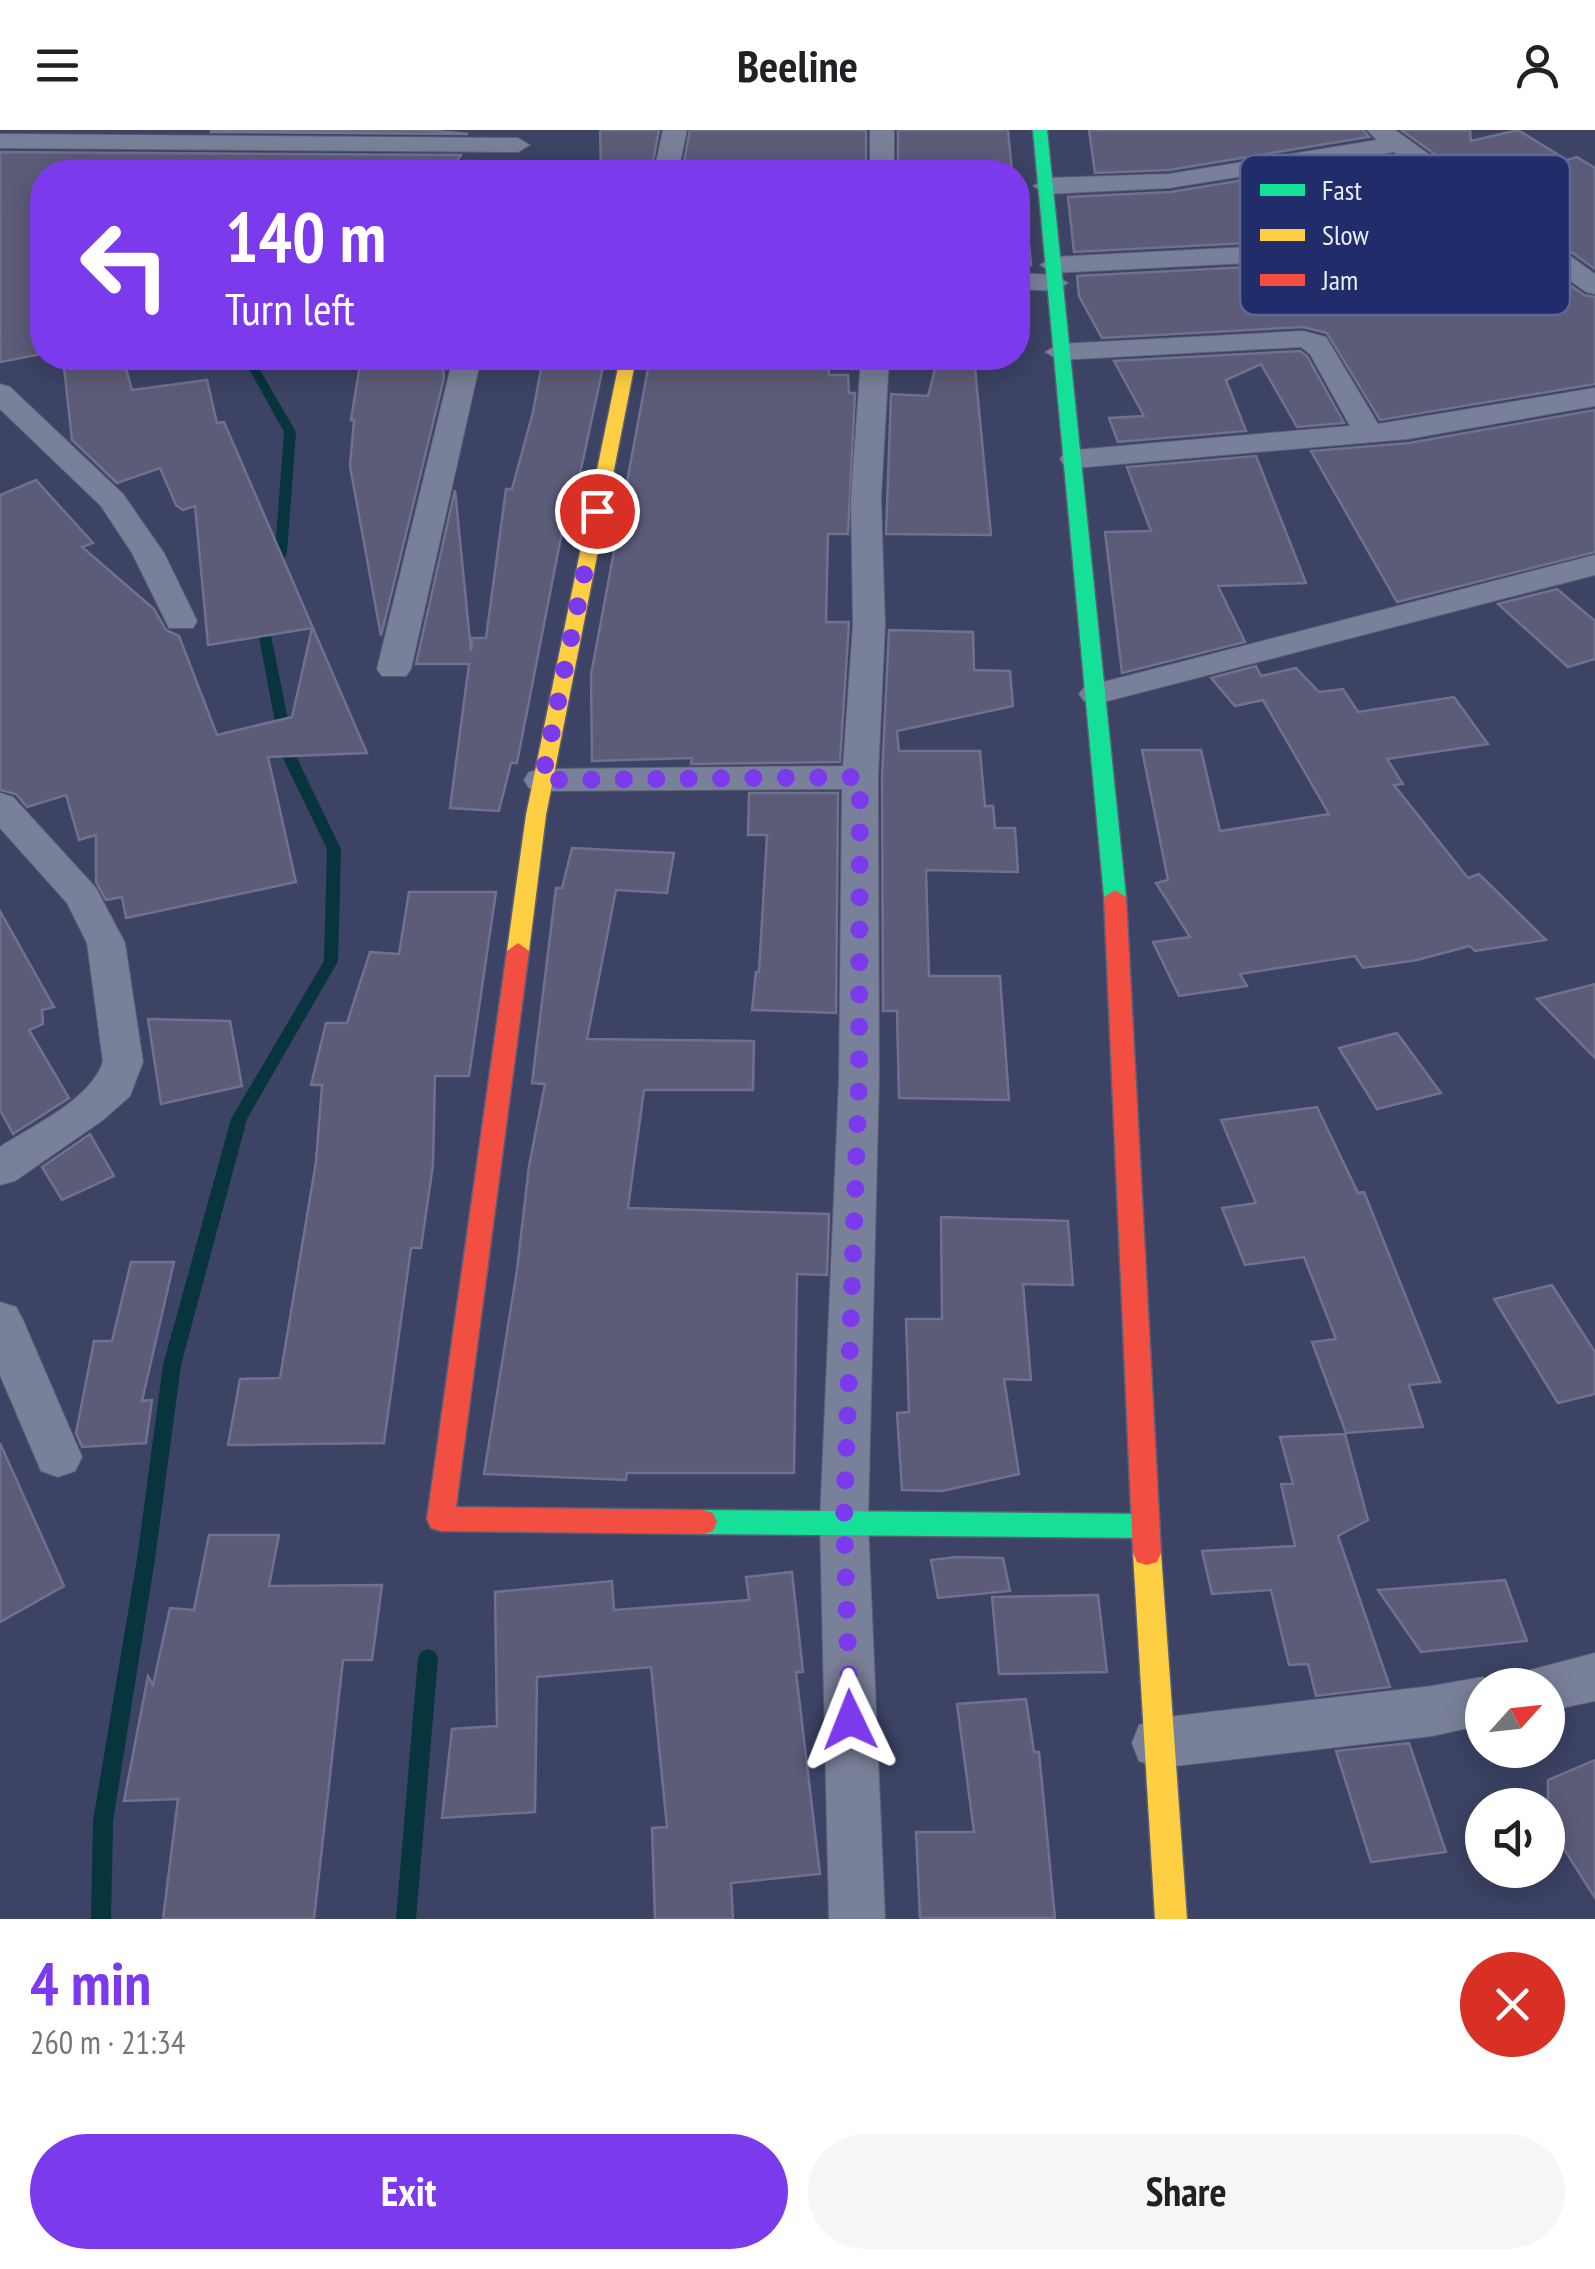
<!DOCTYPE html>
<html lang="en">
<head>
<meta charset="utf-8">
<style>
  :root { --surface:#fff; --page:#f6f6f6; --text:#202124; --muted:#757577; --accent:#7c3aed }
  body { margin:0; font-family:"PT Sans Narrow",sans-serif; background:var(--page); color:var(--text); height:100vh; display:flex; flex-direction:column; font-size:38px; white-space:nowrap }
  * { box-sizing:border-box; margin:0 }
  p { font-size:32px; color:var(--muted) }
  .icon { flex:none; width:55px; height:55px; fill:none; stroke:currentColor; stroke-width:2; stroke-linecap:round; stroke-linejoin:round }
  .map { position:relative; height:1789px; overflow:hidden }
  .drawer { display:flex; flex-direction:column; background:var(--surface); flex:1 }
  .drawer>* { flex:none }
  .top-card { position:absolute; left:30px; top:30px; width:1000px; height:210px; border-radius:40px; box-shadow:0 5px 25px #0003; background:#7c3aed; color:#fff; overflow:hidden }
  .needle { width:65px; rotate:63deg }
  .fabs { position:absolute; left:1465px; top:1538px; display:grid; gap:20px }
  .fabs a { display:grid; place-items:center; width:100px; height:100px; border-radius:50%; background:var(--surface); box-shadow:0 5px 25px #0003; font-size:50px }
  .pin { position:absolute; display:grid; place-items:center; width:85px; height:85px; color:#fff; margin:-42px; border:5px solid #fff; border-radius:50%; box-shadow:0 2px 10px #0007 }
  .me { position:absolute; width:110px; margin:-55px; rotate:358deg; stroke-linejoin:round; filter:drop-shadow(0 0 8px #0008) }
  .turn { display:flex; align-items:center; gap:35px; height:210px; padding:0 30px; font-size:45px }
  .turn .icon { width:130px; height:130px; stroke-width:2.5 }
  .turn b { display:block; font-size:70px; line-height:85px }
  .round { display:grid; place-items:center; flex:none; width:105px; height:105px; border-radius:52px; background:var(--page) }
  .head { display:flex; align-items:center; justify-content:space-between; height:170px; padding:0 30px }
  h1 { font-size:60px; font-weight:700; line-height:75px; color:var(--accent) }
  .action { display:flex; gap:20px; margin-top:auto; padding:20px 30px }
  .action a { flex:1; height:115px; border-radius:60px; background:var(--accent); color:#fff; font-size:40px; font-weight:700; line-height:115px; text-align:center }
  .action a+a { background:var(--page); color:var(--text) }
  header { display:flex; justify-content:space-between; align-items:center; height:130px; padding:0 30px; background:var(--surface); font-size:45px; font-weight:700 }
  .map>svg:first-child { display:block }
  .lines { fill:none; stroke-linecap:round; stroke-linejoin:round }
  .stream { fill:#07343d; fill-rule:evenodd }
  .building { fill:#5c5c79; stroke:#70718e; stroke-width:2.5 }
  .street-casing { stroke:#5a5f77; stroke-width:2 }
  .fast-casing { stroke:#5a5f77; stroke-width:3 }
  .slow-casing { stroke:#5a5f77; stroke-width:3 }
  .jam-casing { stroke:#5a5f77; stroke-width:3 }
  .street { fill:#798099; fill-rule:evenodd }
  .fast { fill:#16e098; fill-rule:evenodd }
  .slow { fill:#ffcf43; fill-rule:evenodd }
  .jam { fill:#f24e42; fill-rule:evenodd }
  .route { stroke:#7c3aed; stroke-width:18; stroke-dasharray:0 32.4 }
  .key { fill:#212d6a; stroke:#5c6796; stroke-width:2.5 }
  .key-label { font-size:28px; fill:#e7edfc }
</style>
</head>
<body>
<header><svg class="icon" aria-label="menu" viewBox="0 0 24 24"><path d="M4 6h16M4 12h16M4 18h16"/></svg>Beeline<svg class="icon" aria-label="person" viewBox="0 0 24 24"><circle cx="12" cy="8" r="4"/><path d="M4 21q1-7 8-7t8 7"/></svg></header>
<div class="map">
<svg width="1595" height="1789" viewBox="0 0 1595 1789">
  <rect width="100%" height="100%" fill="#3c4364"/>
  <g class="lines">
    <g class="stream">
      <path d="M 243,228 L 253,228 L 296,302 L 287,422 L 280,441 L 274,445 L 268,441 L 275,422 L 284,302 Z"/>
      <path d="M 261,482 L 267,486 L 295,624 L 341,719 L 338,831 L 247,989 L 181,1235 L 155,1429 L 113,1691 L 111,1789 L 91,1789 L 93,1691 L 137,1429 L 163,1235 L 231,989 L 324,831 L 327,719 L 281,624 L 255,486 Z"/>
      <path d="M 428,1519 L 435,1522 L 438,1528 L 416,1789 L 396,1789 L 418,1528 L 421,1522 Z"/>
    </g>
  </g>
  <g class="building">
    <path d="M 211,0 L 426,0 L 468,4 L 211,2 Z"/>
    <path d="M 600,0 L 659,0 L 651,42 L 601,42 Z"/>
    <path d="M 690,0 L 866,0 L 866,39 L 682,42 Z"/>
    <path d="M 898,0 L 1008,0 L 1012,42 L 915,42 L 916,38 L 898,38 Z"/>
    <path d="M 1089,0 L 1363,0 L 1369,7 L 1169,40 L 1095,43 Z"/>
    <path d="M 1401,0 L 1470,0 L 1471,11 L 1518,0 L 1567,30 L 1577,27 L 1595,38 L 1595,139 Z"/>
    <path d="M 0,22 L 461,25 L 449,42 L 42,42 L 42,224 L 0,232 Z"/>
    <path d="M 1393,26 L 1468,81 L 1369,94 L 1285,111 L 1074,122 L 1068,67 L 1170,62 Z"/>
    <path d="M 1018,71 L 1025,71 L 1031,135 L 1018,134 Z"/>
    <path d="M 1495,101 L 1584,165 L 1595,167 L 1595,254 L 1380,290 L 1327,203 L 1303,197 L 1102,208 L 1079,166 L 1077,146 L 1285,135 L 1370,118 Z"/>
    <path d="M 1300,221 L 1307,226 L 1344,293 L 1297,297 L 1261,234 L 1226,250 L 1246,301 L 1118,312 L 1109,288 L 1144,286 L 1114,231 Z"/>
    <path d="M 63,228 L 123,228 L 132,260 L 207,250 L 217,293 L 224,292 L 367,623 L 268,627 L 296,752 L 126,788 L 122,767 L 106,770 L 96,752 L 96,705 L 79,710 L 66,665 L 27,677 L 16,664 L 0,660 L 0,365 L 36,350 L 93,413 L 82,417 L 154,479 L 166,500 L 179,506 L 217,605 L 292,587 L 312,498 L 208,515 L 195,376 L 183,380 L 176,375 L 160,338 L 117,353 L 72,310 Z"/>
    <path d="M 361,228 L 442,228 L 444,248 L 381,506 L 350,336 L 354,290 L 351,290 Z"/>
    <path d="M 543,228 L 605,228 L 573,376 L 567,376 L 517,633 L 511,633 L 499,681 L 450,678 L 469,534 L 416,534 L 455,360 L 471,521 L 472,508 L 486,508 L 506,359 L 512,359 L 533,282 Z"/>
    <path d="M 650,228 L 829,228 L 829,245 L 848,245 L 849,263 L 855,263 L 848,404 L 828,404 L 826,492 L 849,492 L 840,632 L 691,634 L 692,628 L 592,631 L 591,545 Z"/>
    <path d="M 938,228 L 974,228 L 991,405 L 886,404 L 891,264 L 928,266 Z"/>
    <path d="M 1595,280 L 1595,422 L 1397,472 L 1311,321 L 1409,313 Z"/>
    <path d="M 1256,326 L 1306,453 L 1218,456 L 1245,512 L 1122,543 L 1105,402 L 1151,401 L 1127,337 Z"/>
    <path d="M 1557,459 L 1595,491 L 1595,529 L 1568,537 L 1498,474 Z"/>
    <path d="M 889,500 L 973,502 L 974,540 L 1010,541 L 1013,576 L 897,601 L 899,621 L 980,621 L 985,676 L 993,676 L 995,698 L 1015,698 L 1018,742 L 926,740 L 929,846 L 1000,846 L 1009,970 L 899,968 L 897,881 L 883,881 L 882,647 Z"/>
    <path d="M 1256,536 L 1261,546 L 1296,538 L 1319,562 L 1343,559 L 1358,582 L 1454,567 L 1488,614 L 1387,629 L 1403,654 L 1394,655 L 1468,748 L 1479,744 L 1546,810 L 1475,821 L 1470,816 L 1417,830 L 1363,838 L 1355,826 L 1240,844 L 1247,856 L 1179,866 L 1153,812 L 1190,807 L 1156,753 L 1168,750 L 1142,620 L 1201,620 L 1220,701 L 1329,684 L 1263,570 L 1235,576 L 1211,548 Z"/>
    <path d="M 749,663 L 838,663 L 836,883 L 752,880 L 756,842 L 759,842 L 767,705 L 748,705 Z"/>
    <path d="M 572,718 L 674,723 L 667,763 L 616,760 L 587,909 L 754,911 L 753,960 L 644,960 L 628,1078 L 829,1084 L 827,1145 L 797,1144 L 794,1343 L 627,1343 L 626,1350 L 484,1344 L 517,1140 L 529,1036 L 545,954 L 532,953 L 556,758 L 562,758 Z"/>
    <path d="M 409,762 L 496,762 L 469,946 L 435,946 L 433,1035 L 421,1118 L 411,1118 L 384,1313 L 228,1315 L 240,1249 L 280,1248 L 316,1032 L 322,955 L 311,955 L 326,893 L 347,893 L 370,822 L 399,824 Z"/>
    <path d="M 0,781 L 54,877 L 42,880 L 43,894 L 29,900 L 69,968 L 13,1004 L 0,980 Z"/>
    <path d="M 1595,854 L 1595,928 L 1537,869 Z"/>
    <path d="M 148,889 L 230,891 L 242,956 L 161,974 Z"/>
    <path d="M 1397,903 L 1441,963 L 1377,979 L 1339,918 Z"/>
    <path d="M 1317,977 L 1358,1063 L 1364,1062 L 1440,1252 L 1409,1255 L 1423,1297 L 1346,1303 L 1312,1212 L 1336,1209 L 1304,1127 L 1245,1135 L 1222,1078 L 1256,1073 L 1221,990 Z"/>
    <path d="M 90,1004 L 114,1046 L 62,1070 L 42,1037 Z"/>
    <path d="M 941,1087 L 1068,1091 L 1073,1155 L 1023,1154 L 1031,1250 L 1004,1249 L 1019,1344 L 942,1361 L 902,1360 L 897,1283 L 909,1282 L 906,1189 L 942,1189 Z"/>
    <path d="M 131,1132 L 174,1132 L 142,1271 L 152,1270 L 146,1313 L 82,1317 L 76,1303 L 94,1211 L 112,1211 Z"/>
    <path d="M 1552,1155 L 1595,1222 L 1595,1264 L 1558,1273 L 1494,1169 Z"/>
    <path d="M 1345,1304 L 1368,1390 L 1338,1406 L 1390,1557 L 1316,1566 L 1308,1534 L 1289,1535 L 1271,1460 L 1212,1464 L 1202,1421 L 1295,1416 L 1281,1354 L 1293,1354 L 1280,1307 Z"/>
    <path d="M 0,1313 L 64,1456 L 0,1492 Z"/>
    <path d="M 209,1405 L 279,1405 L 269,1456 L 382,1455 L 372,1530 L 343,1530 L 314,1789 L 163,1789 L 178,1669 L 124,1671 L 148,1546 L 153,1555 L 170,1478 L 194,1480 Z"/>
    <path d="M 956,1427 L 1003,1428 L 1010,1461 L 938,1468 L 931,1430 Z"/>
    <path d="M 792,1442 L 803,1542 L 796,1542 L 820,1744 L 731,1753 L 733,1789 L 655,1789 L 652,1698 L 667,1697 L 651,1537 L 537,1547 L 535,1682 L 442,1688 L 452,1599 L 497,1596 L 495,1462 L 612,1451 L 614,1480 L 749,1470 L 746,1447 Z"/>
    <path d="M 1505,1450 L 1527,1511 L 1421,1522 L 1378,1460 Z"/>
    <path d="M 1098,1465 L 1107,1542 L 999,1544 L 992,1467 Z"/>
    <path d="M 1026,1569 L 1034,1622 L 1039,1622 L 1055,1788 L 920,1788 L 916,1702 L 974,1702 L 957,1574 Z"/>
    <path d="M 1409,1613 L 1446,1722 L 1371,1732 L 1336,1621 Z"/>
    <path d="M 1595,1630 L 1595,1768 L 1548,1694 L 1548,1650 Z"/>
  </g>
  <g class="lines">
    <defs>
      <g id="street">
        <path d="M 663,0 L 687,0 L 678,42 L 654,42 Z"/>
        <rect x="870" y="0" width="24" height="42"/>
        <path d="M 1367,0 L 1395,0 L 1595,144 L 1595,164 L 1586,162 L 1496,97 L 1369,114 L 1285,131 L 1053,143 L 1040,135 L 1053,127 L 1285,115 L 1369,98 L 1478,84 L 1394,22 L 1169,58 L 1046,64 L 1033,56 L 1046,48 L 1169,44 L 1377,10 Z"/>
        <path d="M 0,4 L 518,8 L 530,15 L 518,22 L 0,18 Z"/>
        <path d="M 1018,143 L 1055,145 L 1068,153 L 1055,161 L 1018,159 Z"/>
        <path d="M 1303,201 L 1326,207 L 1378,294 L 1595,258 L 1595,276 L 1408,309 L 1075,338 L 1064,335 L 1060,329 L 1064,323 L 1075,320 L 1350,296 L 1310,224 L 1301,217 L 1059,230 L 1045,222 L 1059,214 Z"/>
        <path d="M 453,228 L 481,228 L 411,539 L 406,546 L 382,546 L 377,539 Z"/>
        <path d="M 861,228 L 889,228 L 881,368 L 885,495 L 878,647 L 879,949 L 868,1391 L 885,1789 L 829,1789 L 820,1391 L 839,949 L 842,659 L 542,661 L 529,658 L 524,650 L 529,642 L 542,639 L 843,636 L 853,495 L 851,368 Z"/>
        <path d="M 0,254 L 10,257 L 123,364 L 164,423 L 197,491 L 193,498 L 169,498 L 132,423 L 101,376 L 0,279 Z"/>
        <path d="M 1595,425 L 1595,445 L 1096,574 L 1084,571 L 1079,564 L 1084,557 Z"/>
        <path d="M 0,663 L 13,667 L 96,758 L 125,813 L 143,932 L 130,966 L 103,990 L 15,1051 L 0,1055 L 0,1017 C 33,995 89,971 103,932 L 87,813 L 67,773 L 0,698 Z"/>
        <path d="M 0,1172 L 16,1177 L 23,1190 L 82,1327 L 75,1341 L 58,1347 L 41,1341 L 0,1245 Z"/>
        <path d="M 1595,1523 L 1595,1571 L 1548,1581 L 1548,1555 L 1523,1555 L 1530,1540 Z"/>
        <path d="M 1482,1547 L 1501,1555 L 1482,1555 L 1482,1595 L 1432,1606 L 1158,1638 L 1139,1631 L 1132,1613 L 1139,1595 L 1158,1588 L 1432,1556 Z"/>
      </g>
      <g id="fast">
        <path d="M 1033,0 L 1047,0 L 1126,767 L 1115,774 L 1104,767 Z"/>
        <path d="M 703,1380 L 1145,1384 L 1155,1387 L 1159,1396 L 1155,1405 L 1145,1408 L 703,1404 L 693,1401 L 689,1392 L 693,1383 Z"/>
      </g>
      <g id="slow">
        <path d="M 620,228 L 636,228 L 546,685 L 529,821 L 518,829 L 507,821 L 526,685 Z"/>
        <path d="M 1147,1411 L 1157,1414 L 1161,1423 L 1187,1789 L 1155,1789 L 1133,1423 L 1137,1414 Z"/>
      </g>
      <g id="jam">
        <path d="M 1115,760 L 1126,767 L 1161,1423 L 1157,1432 L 1147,1435 L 1137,1432 L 1133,1423 L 1104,767 Z"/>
        <path d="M 518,813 L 529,821 L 456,1377 L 703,1380 L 713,1383 L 717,1392 L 713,1401 L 703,1404 L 441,1401 L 431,1398 L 427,1389 L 507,821 Z"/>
      </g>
    </defs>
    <use href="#street" class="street-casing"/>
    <use href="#fast" class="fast-casing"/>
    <use href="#slow" class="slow-casing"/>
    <use href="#jam" class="jam-casing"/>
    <use href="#street" class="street"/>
    <use href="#fast" class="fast"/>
    <use href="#slow" class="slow"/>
    <use href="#jam" class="jam"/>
  </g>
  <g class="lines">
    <path class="route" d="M 597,381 L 542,650 L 860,647 L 859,949 L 844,1390 L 850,1590"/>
  </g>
  <rect x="1240" y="25" width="330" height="160" rx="15" class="key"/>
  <rect x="1260" y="54" width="45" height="12" fill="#16e098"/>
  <rect x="1260" y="99" width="45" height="12" fill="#ffcf43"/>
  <rect x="1260" y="144" width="45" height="12" fill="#f24e42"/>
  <g class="key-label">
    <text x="1322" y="70">Fast</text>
    <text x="1322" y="115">Slow</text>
    <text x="1322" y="160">Jam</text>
  </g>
</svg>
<div class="fabs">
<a><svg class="needle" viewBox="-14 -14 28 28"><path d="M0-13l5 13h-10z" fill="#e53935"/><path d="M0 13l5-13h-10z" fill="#757577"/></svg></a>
<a><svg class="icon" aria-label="sound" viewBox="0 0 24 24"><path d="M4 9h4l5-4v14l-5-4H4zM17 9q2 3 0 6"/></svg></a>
</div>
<div class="pin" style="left:597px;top:381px;background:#d93025"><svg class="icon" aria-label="arrive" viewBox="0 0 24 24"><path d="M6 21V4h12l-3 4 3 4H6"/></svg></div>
<svg class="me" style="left:850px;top:1590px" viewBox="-20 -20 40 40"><path d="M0-17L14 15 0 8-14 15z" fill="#7c3aed" stroke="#fff" stroke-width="4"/></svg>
<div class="top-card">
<div class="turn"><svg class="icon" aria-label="left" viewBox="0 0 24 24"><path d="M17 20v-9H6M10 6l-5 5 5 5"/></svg><div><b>140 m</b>Turn left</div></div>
</div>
</div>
<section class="drawer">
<div class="head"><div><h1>4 min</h1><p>260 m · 21:34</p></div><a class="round" style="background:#d93025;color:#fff"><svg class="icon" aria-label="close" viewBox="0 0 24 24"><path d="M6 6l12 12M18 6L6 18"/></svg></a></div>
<div class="action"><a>Exit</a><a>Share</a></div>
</section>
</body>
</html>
